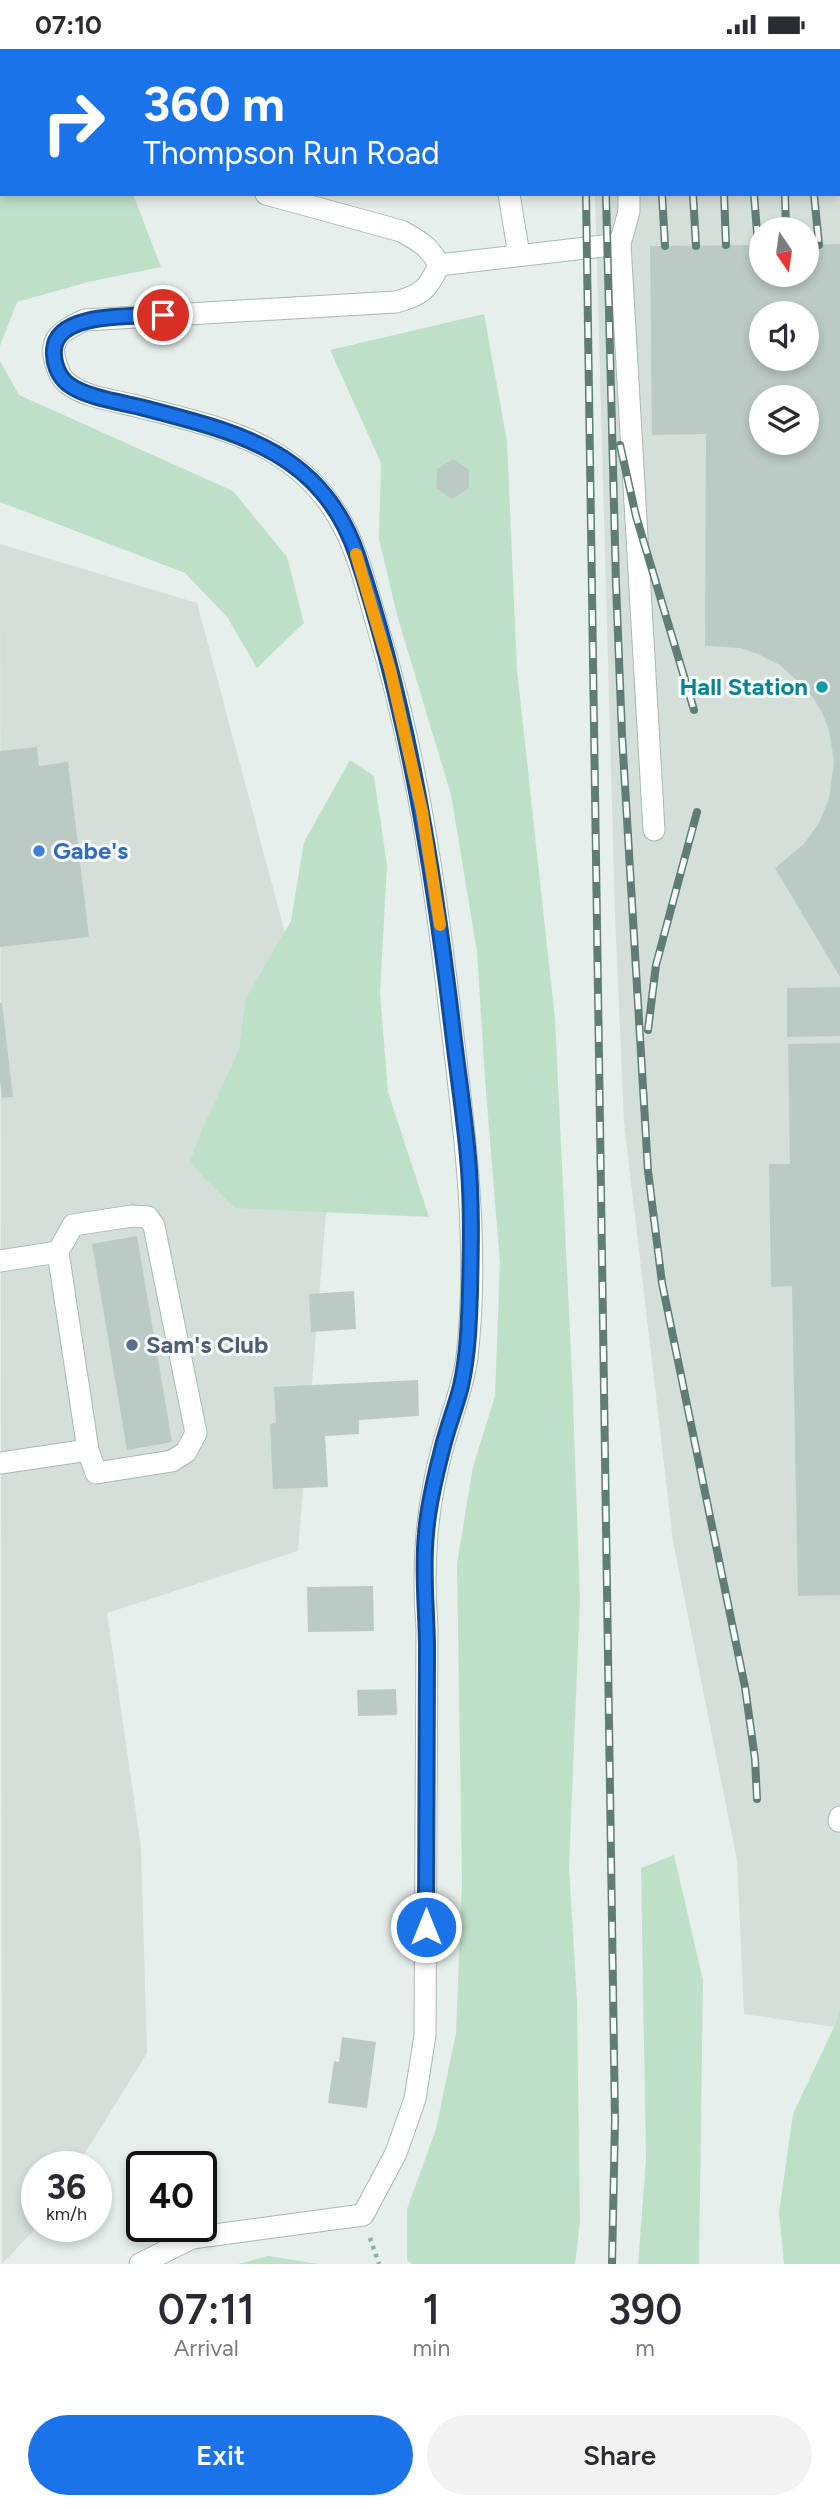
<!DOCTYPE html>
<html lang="en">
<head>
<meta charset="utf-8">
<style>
  :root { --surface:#fff; --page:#f2f2f3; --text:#2b2b33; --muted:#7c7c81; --accent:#1a73e8 }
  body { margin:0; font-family:Figtree,sans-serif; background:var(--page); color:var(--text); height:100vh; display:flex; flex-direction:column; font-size:26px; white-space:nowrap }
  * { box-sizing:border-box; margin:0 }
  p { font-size:23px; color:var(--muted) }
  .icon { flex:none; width:38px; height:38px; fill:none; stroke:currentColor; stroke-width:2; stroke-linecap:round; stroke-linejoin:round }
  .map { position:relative; height:2215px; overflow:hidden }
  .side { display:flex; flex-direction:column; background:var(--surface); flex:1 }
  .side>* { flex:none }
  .hud { position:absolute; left:0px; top:0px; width:840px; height:147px; box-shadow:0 4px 10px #0003; background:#1a73e8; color:#fff; overflow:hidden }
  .needle { width:46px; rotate:167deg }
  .buttons { position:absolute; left:749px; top:168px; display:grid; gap:14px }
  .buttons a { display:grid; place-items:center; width:70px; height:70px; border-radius:50%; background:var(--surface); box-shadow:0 4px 10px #0003; font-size:35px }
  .speed { position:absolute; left:21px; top:2102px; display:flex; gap:14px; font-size:35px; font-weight:700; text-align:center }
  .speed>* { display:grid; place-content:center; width:91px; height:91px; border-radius:50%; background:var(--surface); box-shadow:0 4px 10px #0003; line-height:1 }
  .speed small { font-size:18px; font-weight:400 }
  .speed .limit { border:4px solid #111; border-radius:10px; background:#fff; color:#111 }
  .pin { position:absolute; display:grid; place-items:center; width:60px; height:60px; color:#fff; margin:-30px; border:4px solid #fff; border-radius:50%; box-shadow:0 2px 7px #0007 }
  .me { position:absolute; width:77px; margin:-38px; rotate:0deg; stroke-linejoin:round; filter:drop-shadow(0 0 5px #0008) }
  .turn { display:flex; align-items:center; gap:24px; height:147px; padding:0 28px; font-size:32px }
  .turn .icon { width:91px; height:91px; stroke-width:2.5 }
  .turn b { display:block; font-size:49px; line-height:60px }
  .eta { display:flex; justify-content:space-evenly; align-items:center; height:119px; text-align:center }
  .eta b { font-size:42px; font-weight:600; line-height:49px }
  .button { display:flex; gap:14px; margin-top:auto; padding:14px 28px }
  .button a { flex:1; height:80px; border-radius:42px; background:var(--accent); color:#fff; font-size:28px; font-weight:600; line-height:80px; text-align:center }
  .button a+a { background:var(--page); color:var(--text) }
  .status { display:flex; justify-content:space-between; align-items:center; height:49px; padding:0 35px; background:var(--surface); direction:ltr }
  .status svg { height:19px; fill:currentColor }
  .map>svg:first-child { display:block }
  .built { fill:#d4dfda; fill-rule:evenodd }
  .green { fill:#bfe0c8 }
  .building { fill:#bbcac4; fill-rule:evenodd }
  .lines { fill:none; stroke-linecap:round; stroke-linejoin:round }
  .minor-casing { stroke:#a8b8b2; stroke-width:23 }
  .path { stroke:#86b3a5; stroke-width:4.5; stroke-dasharray:3.5 5; stroke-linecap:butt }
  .minor { stroke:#fff; stroke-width:21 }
  .rail-casing { stroke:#5f7d75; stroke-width:8 }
  .rail { stroke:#f7fbf9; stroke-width:5; stroke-dasharray:16; stroke-linecap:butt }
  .route-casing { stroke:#114b97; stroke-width:18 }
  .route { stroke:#1a73e8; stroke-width:12 }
  .slow { stroke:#f59e0b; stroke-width:12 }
  .culture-dot { fill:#0f9aa8; stroke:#f7fbf9; stroke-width:2.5 }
  .shop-dot { fill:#3f7fe0; stroke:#f7fbf9; stroke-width:2.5 }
  .service-dot { fill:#5c6f8a; stroke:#f7fbf9; stroke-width:2.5 }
  .labels { text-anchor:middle; stroke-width:6; stroke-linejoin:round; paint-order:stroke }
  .culture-label { font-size:24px; font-weight:bold; fill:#0d838f; stroke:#f7fbf9; text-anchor:end }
  .shop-label { font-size:24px; font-weight:bold; fill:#366cbe; stroke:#f7fbf9; text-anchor:start }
  .service-label { font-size:24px; font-weight:bold; fill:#4e5e75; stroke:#f7fbf9; text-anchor:start }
</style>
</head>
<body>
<div class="status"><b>07:10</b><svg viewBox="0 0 49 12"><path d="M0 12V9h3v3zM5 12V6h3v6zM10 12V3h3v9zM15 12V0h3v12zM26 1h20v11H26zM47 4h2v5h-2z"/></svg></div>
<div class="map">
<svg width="840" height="2215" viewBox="0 0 840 2215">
  <rect width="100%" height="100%" fill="#e6efeb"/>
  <g class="built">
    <path d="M 592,0 L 840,0 L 840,1960 L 834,1978 L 744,1965 L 737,1811 L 673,1492 L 624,1073 L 615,866 L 595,145 L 838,145 L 838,2 ZM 761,180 L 807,180 L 807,226 L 761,226 ZM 761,264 L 807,264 L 807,310 L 761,310 ZM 761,348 L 807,348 L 807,394 L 761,394 Z"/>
    <path d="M 0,495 L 197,554 L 334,1068 L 298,1502 L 107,1564 L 141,1798 L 147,2004 L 77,2117 L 37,2118 L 38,2177 L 2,2215 Z"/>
  </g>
  <g class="green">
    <path d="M 0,0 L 33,2 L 2,2 L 2,145 L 133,145 L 161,218 L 88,233 L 17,253 L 0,297 Z"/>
    <path d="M 152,0 L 467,0 L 468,2 L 154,2 Z"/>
    <path d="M 484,265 L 507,392 L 517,621 L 555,970 L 572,1326 L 580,1550 L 569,1818 L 577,1952 L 580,2173 L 575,2215 L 412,2215 L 407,2211 L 407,2160 L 436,2080 L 456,1984 L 462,1833 L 457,1515 L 473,1418 L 495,1347 L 500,1214 L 485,1030 L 477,903 L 451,746 L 397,566 L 379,490 L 381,414 L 330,301 Z"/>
    <path d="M 0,312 L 19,346 L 233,442 L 287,508 L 304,574 L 257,619 L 227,568 L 185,524 L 0,453 Z"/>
    <path d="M 350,711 L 374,727 L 387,816 L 380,944 L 388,1043 L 429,1168 L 235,1159 L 203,1128 L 190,1112 L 204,1076 L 239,1001 L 246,949 L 291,872 L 304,793 Z"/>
    <path d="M 674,1806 L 703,1931 L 699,2215 L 638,2215 L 646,2110 L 641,1819 Z"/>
    <path d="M 840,1960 L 840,2215 L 784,2215 L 779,2164 L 793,2065 L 834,1978 Z"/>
    <path d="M 268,2207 L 319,2215 L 238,2215 Z"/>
  </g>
  <g class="building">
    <path d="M 840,195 L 840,928 L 775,819 L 804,795 L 819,774 L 829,750 L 834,712 L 829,681 L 821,661 L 809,643 L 780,616 L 758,605 L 741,599 L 705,597 L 706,385 L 652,386 L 650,197 L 761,196 L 761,226 L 807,226 L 807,196 ZM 761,264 L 807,264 L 807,310 L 761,310 ZM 761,348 L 807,348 L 807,394 L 761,394 Z"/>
    <path d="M 453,410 L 469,421 L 469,439 L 452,450 L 436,439 L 437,420 Z"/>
    <path d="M 37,698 L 39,717 L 68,713 L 89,888 L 0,898 L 0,702 Z"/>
    <path d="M 840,938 L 840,987 L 787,988 L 787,939 Z"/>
    <path d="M 0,954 L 2,954 L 13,1048 L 2,1049 L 0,1032 Z"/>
    <path d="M 840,994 L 840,1546 L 798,1547 L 792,1237 L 771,1238 L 769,1115 L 790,1115 L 788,995 Z"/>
    <path d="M 137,1187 L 172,1393 L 127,1401 L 92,1195 Z"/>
    <path d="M 354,1242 L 356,1280 L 311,1283 L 309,1245 Z"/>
    <path d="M 418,1331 L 419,1367 L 359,1371 L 359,1385 L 325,1387 L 328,1438 L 273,1440 L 270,1375 L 276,1374 L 274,1338 Z"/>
    <path d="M 373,1537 L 374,1582 L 308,1583 L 307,1538 Z"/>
    <path d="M 396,1640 L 397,1666 L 358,1667 L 357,1641 Z"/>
    <path d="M 342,1988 L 376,1993 L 367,2059 L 328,2054 L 334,2012 L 339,2013 Z"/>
  </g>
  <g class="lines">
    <defs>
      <g id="minor">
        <path d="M 100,0 L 102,2"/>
        <path d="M 486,0 L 486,2"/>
        <path d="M 831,0 L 833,2"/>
        <path d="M 662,2 L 664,0"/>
        <path d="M 509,145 L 519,206"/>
        <path d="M 620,195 L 629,162 L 629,145"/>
        <path d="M 439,216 L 620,195 L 654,781"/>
        <path d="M 58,1203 L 73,1176 L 132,1167 L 148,1168 L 154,1177 L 196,1384 L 186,1403 L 172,1412 L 96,1424 L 88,1401"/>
        <path d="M 0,1212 L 58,1203 L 88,1401 L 0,1414"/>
        <path d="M 839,1772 L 840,1768"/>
        <path d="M 140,2215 L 192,2189 L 363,2166 L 396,2104 L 415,2050 L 425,1986 L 427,1579 C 422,1516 426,1459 443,1397 C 451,1367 463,1339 467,1308 C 480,1195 464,1076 450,963 C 435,836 417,710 380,586 C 370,552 362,516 347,484 C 304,393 221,379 132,356 C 112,351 84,348 67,334 C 61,329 58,322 56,315 C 47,288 64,281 85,271 L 396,253 C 422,246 428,240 439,216 C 430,198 418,191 401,182 L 266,145"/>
      </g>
    </defs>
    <use href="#minor" class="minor-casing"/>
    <path class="path" d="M 370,2189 L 379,2215"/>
    <use href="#minor" class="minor"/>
    <defs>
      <g id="rail">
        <path d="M 583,0 L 583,2"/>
        <path d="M 604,0 L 604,2"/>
        <path d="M 649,0 L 649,2"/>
        <path d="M 660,0 L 661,2"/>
        <path d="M 705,0 L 706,2"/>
        <path d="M 729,0 L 730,2"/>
        <path d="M 758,0 L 759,2"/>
        <path d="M 794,0 L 795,2"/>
        <path d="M 812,0 L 814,2"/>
        <path d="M 838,22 L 840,23"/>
        <path d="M 838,81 L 840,87"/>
        <path d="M 586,145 L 615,2072 L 612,2215"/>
        <path d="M 606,145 L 616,535 L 622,686 L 648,1122 L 662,1234 L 745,1638 L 755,1710 L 757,1750"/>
        <path d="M 662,145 L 665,197"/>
        <path d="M 693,145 L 696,197"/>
        <path d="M 724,145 L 726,196"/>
        <path d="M 754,145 L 758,196"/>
        <path d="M 785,145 L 786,180"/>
        <path d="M 814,145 L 819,196"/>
        <path d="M 620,396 L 636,467 L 694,661"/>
        <path d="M 648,981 L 656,916 L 697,763"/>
      </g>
    </defs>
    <use href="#rail" class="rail-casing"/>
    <use href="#rail" class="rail"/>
  </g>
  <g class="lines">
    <defs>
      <path id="route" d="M 163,266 C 135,268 56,262 54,301 C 53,313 58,327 68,335 C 85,348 119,353 140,358 C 236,383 321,401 357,506 C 407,658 433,816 452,975 C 457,1019 464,1063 468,1108 C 472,1152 471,1197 470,1242 C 469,1274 468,1306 461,1337 C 456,1358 447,1379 442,1401 C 435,1428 428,1457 426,1485 C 422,1524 427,1562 427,1600 C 427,1693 426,1785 426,1878"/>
    </defs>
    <use href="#route" class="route-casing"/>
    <use href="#route" class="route"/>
    <path class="slow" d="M 356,505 L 390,620 L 422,762 L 440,876"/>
  </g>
  <circle class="culture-dot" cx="822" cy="638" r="7"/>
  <circle class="shop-dot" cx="39" cy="802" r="7"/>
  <circle class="service-dot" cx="132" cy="1296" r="7"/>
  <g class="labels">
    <g class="culture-label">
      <text x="808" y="646">Hall Station</text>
    </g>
    <g class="shop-label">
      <text x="53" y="810">Gabe's</text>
    </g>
    <g class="service-label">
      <text x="146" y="1304">Sam's Club</text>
    </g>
  </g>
</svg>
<div class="buttons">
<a><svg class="needle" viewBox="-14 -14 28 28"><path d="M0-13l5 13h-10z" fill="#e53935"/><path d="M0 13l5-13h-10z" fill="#7c7c81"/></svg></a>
<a><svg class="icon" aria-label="sound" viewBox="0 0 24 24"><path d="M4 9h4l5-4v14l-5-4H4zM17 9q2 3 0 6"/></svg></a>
<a><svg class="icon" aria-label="layers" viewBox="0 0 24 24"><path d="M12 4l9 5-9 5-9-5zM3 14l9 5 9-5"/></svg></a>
</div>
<div class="speed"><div>36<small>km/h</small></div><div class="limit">40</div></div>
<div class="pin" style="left:163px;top:266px;background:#d93025"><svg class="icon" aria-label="arrive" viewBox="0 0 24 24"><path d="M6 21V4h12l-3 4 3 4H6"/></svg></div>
<svg class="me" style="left:426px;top:1878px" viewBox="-20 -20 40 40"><circle r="17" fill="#1a73e8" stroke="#fff" stroke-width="3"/><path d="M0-11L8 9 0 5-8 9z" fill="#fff"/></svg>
<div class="hud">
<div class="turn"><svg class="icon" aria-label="right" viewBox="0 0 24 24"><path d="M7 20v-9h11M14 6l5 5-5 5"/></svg><div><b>360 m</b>Thompson Run Road</div></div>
</div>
</div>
<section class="side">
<div class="eta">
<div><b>07:11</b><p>Arrival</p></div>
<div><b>1</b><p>min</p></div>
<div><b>390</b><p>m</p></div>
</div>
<div class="button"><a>Exit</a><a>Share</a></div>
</section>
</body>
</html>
